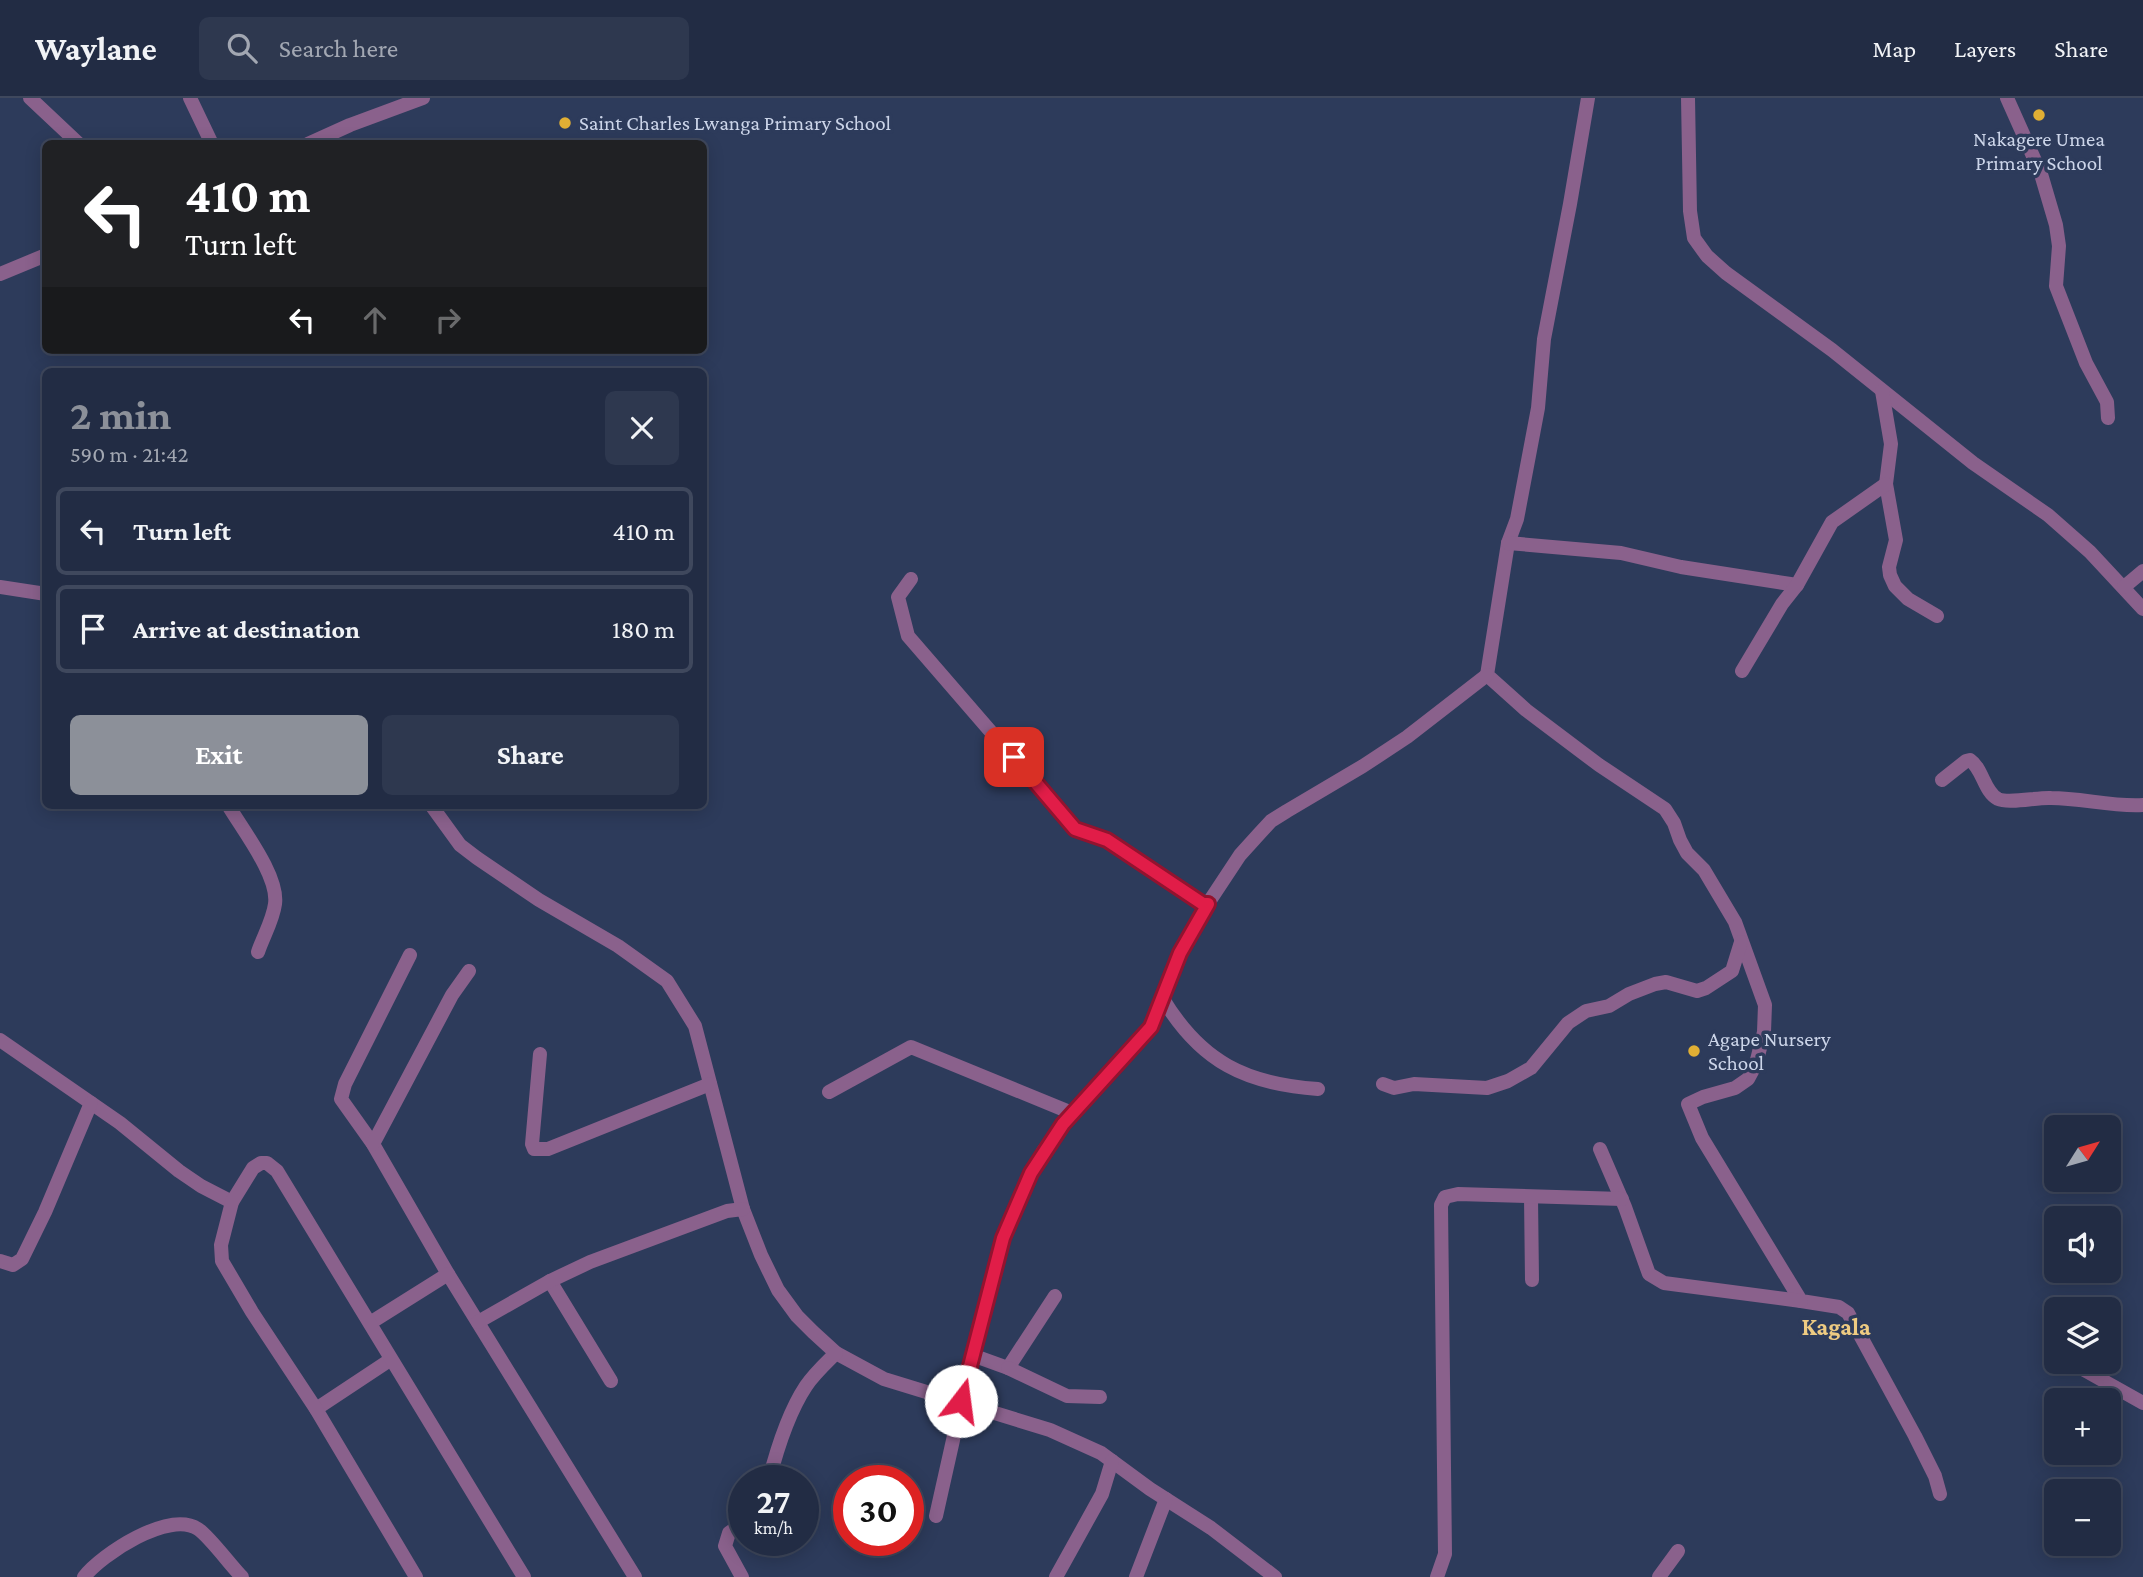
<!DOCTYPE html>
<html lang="en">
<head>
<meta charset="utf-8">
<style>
  :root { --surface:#222c44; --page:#2e384f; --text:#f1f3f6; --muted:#a2a7b2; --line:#3f485d; --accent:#8c9099 }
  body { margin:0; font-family:"Crimson Pro",serif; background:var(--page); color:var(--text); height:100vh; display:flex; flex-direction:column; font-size:26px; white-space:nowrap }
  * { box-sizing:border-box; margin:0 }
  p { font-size:23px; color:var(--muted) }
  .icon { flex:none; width:38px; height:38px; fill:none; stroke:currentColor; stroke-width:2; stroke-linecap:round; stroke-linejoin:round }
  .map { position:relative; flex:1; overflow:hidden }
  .side { position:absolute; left:42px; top:270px; width:665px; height:441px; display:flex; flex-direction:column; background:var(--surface); border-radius:10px; box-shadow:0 4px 18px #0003,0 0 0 2px var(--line) }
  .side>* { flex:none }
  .top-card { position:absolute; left:42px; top:42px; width:665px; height:214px; border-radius:10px; box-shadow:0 4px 18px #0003,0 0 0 2px var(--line); background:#202124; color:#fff; overflow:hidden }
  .needle { width:46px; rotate:53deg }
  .fabs { position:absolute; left:2044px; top:1017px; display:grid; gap:14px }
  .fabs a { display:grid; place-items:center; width:77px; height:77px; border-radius:10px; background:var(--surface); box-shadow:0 4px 18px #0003,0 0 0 2px var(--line); font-size:35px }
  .speed { position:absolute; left:728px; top:1367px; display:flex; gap:14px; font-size:35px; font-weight:700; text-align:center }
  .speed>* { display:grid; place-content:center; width:91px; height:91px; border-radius:50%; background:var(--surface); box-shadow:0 4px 18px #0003,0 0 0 2px var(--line); line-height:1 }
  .speed small { font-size:18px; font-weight:400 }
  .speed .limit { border:10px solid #d22; background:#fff; color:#111 }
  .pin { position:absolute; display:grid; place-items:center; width:60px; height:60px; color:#fff; margin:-30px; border-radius:14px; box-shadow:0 4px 10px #0006 }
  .me { position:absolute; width:77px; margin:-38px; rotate:15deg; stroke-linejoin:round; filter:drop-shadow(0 0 5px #0008) }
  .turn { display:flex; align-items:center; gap:24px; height:147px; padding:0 28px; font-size:32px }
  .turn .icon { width:91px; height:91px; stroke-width:2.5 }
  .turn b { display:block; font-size:49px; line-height:60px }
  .lanes { display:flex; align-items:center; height:66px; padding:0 28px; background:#0003; justify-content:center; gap:35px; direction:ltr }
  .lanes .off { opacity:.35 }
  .round { display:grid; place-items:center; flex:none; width:74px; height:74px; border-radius:10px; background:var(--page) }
  .headline { display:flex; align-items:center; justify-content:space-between; height:119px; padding:0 28px }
  h1 { font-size:42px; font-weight:700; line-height:52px; color:var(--accent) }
  .button { display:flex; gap:14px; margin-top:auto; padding:14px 28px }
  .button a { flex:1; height:80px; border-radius:10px; background:var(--accent); color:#fff; font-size:28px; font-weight:700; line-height:80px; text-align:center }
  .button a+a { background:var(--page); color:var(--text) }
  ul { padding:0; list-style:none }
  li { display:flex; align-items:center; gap:21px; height:88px; margin:0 14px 10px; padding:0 14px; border:4px solid var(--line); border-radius:10px }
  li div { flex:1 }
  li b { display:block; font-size:26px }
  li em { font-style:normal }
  header { display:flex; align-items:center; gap:42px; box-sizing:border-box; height:98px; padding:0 35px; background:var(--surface); border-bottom:2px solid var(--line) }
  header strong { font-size:33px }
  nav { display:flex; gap:38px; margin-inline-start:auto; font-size:24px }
  .search { width:490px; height:63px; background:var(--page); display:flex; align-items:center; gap:18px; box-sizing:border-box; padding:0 24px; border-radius:10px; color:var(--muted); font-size:26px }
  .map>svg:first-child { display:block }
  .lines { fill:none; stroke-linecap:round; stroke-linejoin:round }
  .minor { stroke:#8a618c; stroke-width:14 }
  .route-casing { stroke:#92132f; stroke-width:18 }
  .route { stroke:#e11d48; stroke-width:12 }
  .poi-dot { fill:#e1af34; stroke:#2d3b5b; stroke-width:2.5 }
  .labels { text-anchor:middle; stroke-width:7; stroke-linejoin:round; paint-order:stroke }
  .poi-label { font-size:21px; fill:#ccd5e9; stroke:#2d3b5b; text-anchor:start }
  .quarter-label { font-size:24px; font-weight:bold; fill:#eecb82; stroke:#2d3b5b }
</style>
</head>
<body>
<header>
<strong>Waylane</strong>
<div class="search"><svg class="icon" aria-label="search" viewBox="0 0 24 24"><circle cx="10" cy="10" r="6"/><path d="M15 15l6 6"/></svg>Search here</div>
<nav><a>Map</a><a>Layers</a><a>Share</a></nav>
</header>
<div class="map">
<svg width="2143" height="1479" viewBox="0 0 2143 1479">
  <rect width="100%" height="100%" fill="#2d3b5b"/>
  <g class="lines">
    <g class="minor">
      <path d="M 30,0 L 79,46"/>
      <path d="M 190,0 L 212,46"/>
      <path d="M 1588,0 L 1570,106 L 1544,241 L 1538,310 L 1517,421 L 1508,445 L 1487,577 L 1526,612 L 1599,667 L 1665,711 L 1674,725 L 1680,742 L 1687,755 L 1704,772 L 1735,824 L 1765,907 L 1764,934 L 1756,966 L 1748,981 L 1735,990 L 1703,999 L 1688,1006 L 1702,1040 L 1801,1203 L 1839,1209 L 1848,1215 L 1915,1338 L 1935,1378 L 1940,1396"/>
      <path d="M 1688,0 L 1690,113 L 1694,140 L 1707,158 L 1726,175 L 1832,252 L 1973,365 L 2048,417 L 2090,454 L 2143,511"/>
      <path d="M 2007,0 L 2041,76 L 2056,127 L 2059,148 L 2056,188 L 2086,265 L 2107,304 L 2108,320"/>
      <path d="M 308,46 L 350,27 L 423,0"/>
      <path d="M 0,176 L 46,157"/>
      <path d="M 1882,293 L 1891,346 L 1886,386 L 1896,442 L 1889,469 L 1890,477 L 1895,488 L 1908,501 L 1937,518"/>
      <path d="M 1508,445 L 1621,455 L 1681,469 L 1797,487"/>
      <path d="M 911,481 L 898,499 L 908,538 L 1075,731 L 1107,742 L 1203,806 L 1208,806"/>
      <path d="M 0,489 L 46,496"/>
      <path d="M 2124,489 L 2143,473"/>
      <path d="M 1742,573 L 1782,506 L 1797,487 L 1832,424 L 1886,386"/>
      <path d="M 1942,682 L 1966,663 L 1970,662 C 1983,671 1984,694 1998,701 C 2009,706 2038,699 2051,700 C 2082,700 2112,709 2143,707"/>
      <path d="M 228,707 C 242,731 279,778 275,806 C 273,822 263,839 258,854"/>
      <path d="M 431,707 L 460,747 L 477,760 L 539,802 L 618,848 L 667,883 L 695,928 L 743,1111 L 761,1157 L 778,1192 L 797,1218 L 813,1234 L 836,1255 L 884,1281 L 1050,1332 L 1101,1355 L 1150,1391 L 1211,1430 L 1275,1479"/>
      <path d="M 410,857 L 345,986 L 341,1001 L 373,1046 L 448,1176 L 635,1479"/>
      <path d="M 1163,901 C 1201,964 1246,986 1318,991"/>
      <path d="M 0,942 L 120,1025 L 179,1073 L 201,1088 L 232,1104"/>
      <path d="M 540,956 L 532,1046 L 534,1051 L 548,1051 L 710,986"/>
      <path d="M 1383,986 L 1394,990 L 1414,986 L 1487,990 L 1508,983 L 1531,970 L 1568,925 L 1586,913 L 1609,908 L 1629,896 L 1655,886 L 1666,884 L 1697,893 L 1706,890 L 1732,873 L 1741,844"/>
      <path d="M 829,994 L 911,949 L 1072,1015"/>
      <path d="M 373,1046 L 452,897 L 469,873"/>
      <path d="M 1600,1051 L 1625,1109 L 1649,1176 L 1664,1185 L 1801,1203"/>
      <path d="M 1531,1099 L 1532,1182"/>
      <path d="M 0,1163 L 13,1167 L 22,1161 L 45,1114 L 91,1005"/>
      <path d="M 550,1183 L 611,1283"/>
      <path d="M 478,1224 L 550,1183 L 590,1164 L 727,1113 L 743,1111"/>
      <path d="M 370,1225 L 448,1176"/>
      <path d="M 972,1257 L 1008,1270 L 1055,1198"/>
      <path d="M 2070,1264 L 2143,1305"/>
      <path d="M 1008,1270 L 1067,1298 L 1100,1299"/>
      <path d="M 316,1311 L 390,1262"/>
      <path d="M 769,1382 C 777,1351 788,1315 806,1288 C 814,1276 826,1265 836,1255"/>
      <path d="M 936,1418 L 977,1235 L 1003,1141 L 1031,1075 L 1044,1052 L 1072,1015 L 1151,929 L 1180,855 L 1203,813 L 1240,757 L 1259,736 L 1271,723 L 1287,713 L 1363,668 L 1407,639 L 1487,577"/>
      <path d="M 84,1479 C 102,1456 169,1412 198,1431 C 209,1438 231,1468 242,1479"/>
      <path d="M 416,1479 L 316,1311 L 252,1214 L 222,1163 L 221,1147 L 232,1104 L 253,1070 L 261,1065 L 267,1065 L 277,1073 L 524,1479"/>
      <path d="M 742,1479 L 725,1448 L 729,1435 L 744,1424"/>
      <path d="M 1056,1479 L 1102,1396 L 1112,1363"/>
      <path d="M 1136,1479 L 1166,1401"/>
      <path d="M 1437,1479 L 1445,1456 L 1441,1107 L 1445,1099 L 1458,1096 L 1622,1101"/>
      <path d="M 1659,1479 L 1678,1453"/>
    </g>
  </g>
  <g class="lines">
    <defs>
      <path id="route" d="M 961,1303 L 1003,1140 L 1031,1075 L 1063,1026 L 1151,929 L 1180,855 L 1208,806 L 1203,806 L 1107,742 L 1075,731 L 1014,659"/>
    </defs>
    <use href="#route" class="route-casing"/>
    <use href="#route" class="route"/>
  </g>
  <g class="poi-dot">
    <circle cx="2039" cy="17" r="7"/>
    <circle cx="565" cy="25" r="7"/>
    <circle cx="1694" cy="953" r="7"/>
  </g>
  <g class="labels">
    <g class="poi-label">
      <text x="579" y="32">Saint Charles Lwanga Primary School</text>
      <text x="2039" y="48" text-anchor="middle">Nakagere Umea<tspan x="2039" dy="24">Primary School</tspan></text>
      <text x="1708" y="948">Agape Nursery<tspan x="1708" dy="24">School</tspan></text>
    </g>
    <g class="quarter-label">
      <text x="1836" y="1237">Kagala</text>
    </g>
  </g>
</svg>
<div class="fabs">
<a><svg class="needle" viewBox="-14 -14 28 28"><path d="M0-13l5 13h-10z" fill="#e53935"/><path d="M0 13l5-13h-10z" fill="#a2a7b2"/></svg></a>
<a><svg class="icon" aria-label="sound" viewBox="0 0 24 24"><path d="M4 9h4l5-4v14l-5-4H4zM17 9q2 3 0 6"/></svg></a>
<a><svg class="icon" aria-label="layers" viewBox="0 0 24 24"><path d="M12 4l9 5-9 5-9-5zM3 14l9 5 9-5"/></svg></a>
<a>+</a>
<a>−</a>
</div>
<div class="speed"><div>27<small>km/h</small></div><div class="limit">30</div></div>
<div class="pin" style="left:1014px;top:659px;background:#d93025"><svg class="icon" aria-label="arrive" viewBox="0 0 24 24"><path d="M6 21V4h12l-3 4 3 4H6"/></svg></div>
<svg class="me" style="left:961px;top:1303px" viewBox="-20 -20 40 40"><circle r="19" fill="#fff"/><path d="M0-13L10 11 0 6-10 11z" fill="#e11d48"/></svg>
<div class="top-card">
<div class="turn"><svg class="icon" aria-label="left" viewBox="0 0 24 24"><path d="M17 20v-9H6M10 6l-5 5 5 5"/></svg><div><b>410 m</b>Turn left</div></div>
<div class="lanes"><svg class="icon" aria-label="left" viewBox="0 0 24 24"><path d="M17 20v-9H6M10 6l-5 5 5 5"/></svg><svg class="icon off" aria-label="ahead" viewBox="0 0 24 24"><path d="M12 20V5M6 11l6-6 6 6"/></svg><svg class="icon off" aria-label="right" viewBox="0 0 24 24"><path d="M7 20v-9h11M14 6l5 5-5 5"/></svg></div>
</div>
<section class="side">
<div class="headline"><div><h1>2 min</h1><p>590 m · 21:42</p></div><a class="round"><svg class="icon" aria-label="close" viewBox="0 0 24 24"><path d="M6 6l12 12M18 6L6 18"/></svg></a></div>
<ul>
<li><svg class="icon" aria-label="left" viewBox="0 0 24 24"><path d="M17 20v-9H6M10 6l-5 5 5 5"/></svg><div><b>Turn left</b></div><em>410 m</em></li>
<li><svg class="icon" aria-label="arrive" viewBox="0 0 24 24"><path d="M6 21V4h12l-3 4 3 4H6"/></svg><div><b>Arrive at destination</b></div><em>180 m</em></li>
</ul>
<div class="button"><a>Exit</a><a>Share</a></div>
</section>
</div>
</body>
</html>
